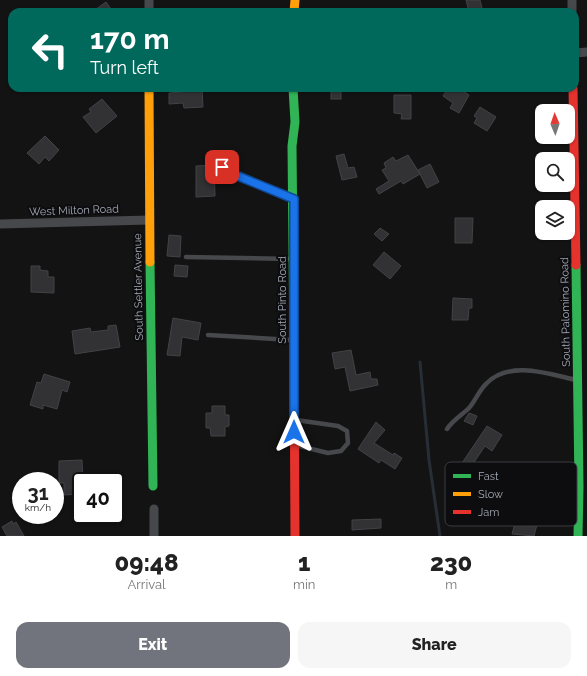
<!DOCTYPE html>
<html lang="en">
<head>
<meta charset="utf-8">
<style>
  :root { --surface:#fff; --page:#f6f6f6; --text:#222; --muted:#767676; --accent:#71747c }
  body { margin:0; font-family:Raleway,sans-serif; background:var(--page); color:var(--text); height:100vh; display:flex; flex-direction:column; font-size:15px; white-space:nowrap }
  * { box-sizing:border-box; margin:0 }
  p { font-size:13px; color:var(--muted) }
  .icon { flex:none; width:22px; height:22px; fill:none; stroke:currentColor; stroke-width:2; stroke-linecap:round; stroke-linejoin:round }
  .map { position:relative; height:536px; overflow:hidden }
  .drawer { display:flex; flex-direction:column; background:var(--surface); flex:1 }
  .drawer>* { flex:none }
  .top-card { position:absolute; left:8px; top:8px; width:571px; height:84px; border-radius:12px; box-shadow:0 1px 3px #0004; background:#00695c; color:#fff; overflow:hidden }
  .needle { width:26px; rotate:358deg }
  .fabs { position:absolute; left:535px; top:104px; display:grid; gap:8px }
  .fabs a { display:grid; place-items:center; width:40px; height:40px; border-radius:8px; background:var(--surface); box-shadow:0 1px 3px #0004; font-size:20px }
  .speed { position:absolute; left:12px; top:472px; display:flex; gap:8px; font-size:20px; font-weight:700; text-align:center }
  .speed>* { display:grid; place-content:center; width:52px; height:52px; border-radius:50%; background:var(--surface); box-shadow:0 1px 3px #0004; line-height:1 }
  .speed small { font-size:10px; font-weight:400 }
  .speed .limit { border:2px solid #111; border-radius:6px; background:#fff; color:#111 }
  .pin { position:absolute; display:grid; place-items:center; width:34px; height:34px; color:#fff; margin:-17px; border-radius:8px; box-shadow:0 2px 6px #0006 }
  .me { position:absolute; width:44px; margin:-22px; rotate:0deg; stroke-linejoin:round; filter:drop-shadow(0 0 3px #0008) }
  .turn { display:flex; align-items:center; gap:14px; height:84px; padding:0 16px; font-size:18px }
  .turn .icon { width:52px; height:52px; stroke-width:2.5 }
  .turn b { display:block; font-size:28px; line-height:34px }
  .eta { display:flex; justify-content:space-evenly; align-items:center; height:68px; text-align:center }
  .eta b { font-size:24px; font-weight:800; line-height:28px }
  .button { display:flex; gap:8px; margin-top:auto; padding:8px 16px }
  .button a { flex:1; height:46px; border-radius:12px; background:var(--accent); color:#fff; font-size:16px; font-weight:800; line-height:46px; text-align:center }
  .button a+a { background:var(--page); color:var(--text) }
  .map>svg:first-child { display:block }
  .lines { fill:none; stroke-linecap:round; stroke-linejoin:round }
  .stream { stroke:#272e35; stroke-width:3 }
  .building { fill:#323234; stroke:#424347 }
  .lane { stroke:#47484c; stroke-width:4.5 }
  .street { stroke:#47484c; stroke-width:9 }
  .fast { stroke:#30b455; stroke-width:9 }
  .slow { stroke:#ff9f0a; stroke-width:9 }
  .jam { stroke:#e5322d; stroke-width:9 }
  .route-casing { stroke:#114b97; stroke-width:10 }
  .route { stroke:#1a73e8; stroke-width:7 }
  .labels { text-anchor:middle; stroke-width:4; stroke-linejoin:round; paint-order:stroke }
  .street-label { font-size:11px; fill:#a4a9b5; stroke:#0d0d0f }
  .key { fill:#0d0d0f; stroke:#3a3c41; stroke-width:1 }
  .key-label { font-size:11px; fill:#a4a9b5 }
</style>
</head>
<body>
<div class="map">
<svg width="587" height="536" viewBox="0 0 587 536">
  <rect width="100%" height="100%" fill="#131313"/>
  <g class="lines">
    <path class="stream" d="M 420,362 L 429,460 L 440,536"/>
  </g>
  <g class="building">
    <path d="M 466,0 L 480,0 L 483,12 L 469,12 Z"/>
    <path d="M 106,2 L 113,12 L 92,12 Z"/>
    <path d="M 186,88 L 202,88 L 203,107 L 184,108 L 183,103 L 169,104 L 169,93 L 182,92 L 182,90 Z"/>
    <rect x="331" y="88" width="10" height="11"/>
    <path d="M 448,88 L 458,88 L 469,95 L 459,113 L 450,108 L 453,103 L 443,96 Z"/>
    <path d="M 394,95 L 411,95 L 411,119 L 401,119 L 402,114 L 394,113 Z"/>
    <path d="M 102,99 L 117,116 L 96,133 L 83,117 L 91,112 L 89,109 Z"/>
    <path d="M 480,107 L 496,117 L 487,131 L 474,123 L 477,118 L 474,116 Z"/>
    <path d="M 45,136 L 59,150 L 49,161 L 45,157 L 39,164 L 27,153 Z"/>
    <path d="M 344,154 L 348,168 L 354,167 L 357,177 L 342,180 L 336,156 Z"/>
    <path d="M 408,155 L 420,174 L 403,184 L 401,181 L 379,194 L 376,189 L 389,181 L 382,170 L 386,168 L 384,163 L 393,157 L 396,161 Z"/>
    <path d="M 430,164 L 439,182 L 427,188 L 418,170 Z"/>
    <path d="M 214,165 L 215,196 L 196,197 L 196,166 Z"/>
    <path d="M 455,218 L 473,218 L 472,243 L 455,243 Z"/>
    <path d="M 380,228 L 389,234 L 382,241 L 374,234 Z"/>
    <path d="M 169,235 L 181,236 L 180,257 L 167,256 Z"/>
    <path d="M 384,252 L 401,266 L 390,279 L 373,265 Z"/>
    <path d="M 175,265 L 188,266 L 187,277 L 174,276 Z"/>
    <path d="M 31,266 L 40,266 L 40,270 L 48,271 L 48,277 L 54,277 L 54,293 L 31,292 Z"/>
    <path d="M 453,298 L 472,299 L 472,308 L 469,308 L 468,320 L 452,320 Z"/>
    <path d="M 173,318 L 201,323 L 198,340 L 182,337 L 180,356 L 167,355 Z"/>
    <path d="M 116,325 L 120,347 L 75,354 L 72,331 L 90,328 L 91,332 L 108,330 L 108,326 Z"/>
    <path d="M 351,350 L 356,375 L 370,372 L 371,379 L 377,379 L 378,385 L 350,391 L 345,367 L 335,369 L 332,353 Z"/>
    <path d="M 44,374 L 70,382 L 67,392 L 62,390 L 57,409 L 43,405 L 43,409 L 30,405 L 37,382 L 41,383 Z"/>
    <path d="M 212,406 L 225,406 L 225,415 L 229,415 L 229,426 L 225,427 L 225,436 L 211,436 L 210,428 L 206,428 L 206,413 L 212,413 Z"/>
    <path d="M 469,413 L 477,416 L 473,425 L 464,421 Z"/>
    <path d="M 376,422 L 385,430 L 374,443 L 393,455 L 394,453 L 402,458 L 395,469 L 381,460 L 379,463 L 358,449 Z"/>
    <path d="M 487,426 L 502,435 L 492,451 L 485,446 L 468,471 L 460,466 Z"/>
    <path d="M 82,460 L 83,481 L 81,481 L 81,494 L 64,495 L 64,483 L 59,483 L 59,461 Z"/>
    <path d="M 519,508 L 540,513 L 534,536 L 512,534 Z"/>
    <path d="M 381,519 L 381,528 L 352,530 L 352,520 Z"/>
    <path d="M 12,521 L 13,524 L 16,522 L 24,536 L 7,536 L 2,527 Z"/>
  </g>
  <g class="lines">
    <g class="lane">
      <path d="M 222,167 L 233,174 L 291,198"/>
      <path d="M 186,257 L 292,259"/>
      <path d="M 208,335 L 292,340"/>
      <path d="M 447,429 C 453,420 462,415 469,408 C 476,400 479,390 487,383 C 510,360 549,374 576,380"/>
      <path d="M 295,445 L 328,453 L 341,451 L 348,443 L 347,431 L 338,426 L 296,420"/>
    </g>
    <g class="street">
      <path d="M 572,0 L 572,12"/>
      <path d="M 149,12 L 149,0"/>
      <path d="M 575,53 L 587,52"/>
      <path d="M 0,224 L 149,220"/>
      <path d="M 154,509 L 154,536"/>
    </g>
    <g class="fast">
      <path d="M 293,88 L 295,122 L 292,146 L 294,348"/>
      <path d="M 150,262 L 153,486"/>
      <path d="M 576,265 L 579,487 L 578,536"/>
    </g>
    <g class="slow">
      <path d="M 294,12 L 295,0"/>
      <path d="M 149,88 L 150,262"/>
    </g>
    <g class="jam">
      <path d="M 573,88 L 576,265"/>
      <path d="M 294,348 L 295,536"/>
    </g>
  </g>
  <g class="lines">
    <defs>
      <path id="route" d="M 222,167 L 233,174 L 294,199 L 294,432"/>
    </defs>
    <use href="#route" class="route-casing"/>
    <use href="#route" class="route"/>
  </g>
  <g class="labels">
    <g class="street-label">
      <text transform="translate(74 210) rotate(-2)" y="4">West Milton Road</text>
      <text transform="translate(138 287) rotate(-91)" y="4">South Settler Avenue</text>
      <text transform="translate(282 300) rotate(-90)" y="4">South Pinto Road</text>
      <text transform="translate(565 312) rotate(-91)" y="4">South Palomino Road</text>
    </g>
  </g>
  <rect x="445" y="462" width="132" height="64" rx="6" class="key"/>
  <rect x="453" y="474" width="18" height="4" fill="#30b455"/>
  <rect x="453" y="492" width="18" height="4" fill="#ff9f0a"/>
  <rect x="453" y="510" width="18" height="4" fill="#e5322d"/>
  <g class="key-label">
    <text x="478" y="480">Fast</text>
    <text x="478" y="498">Slow</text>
    <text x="478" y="516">Jam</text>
  </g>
</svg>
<div class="fabs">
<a><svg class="needle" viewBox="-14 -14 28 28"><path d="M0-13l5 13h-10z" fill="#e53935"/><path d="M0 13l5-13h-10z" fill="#767676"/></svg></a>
<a><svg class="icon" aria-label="search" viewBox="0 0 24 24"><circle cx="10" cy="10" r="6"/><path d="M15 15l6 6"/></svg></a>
<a><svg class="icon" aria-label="layers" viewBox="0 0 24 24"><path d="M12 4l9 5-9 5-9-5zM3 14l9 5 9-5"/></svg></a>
</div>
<div class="speed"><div>31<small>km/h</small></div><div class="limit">40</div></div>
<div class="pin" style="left:222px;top:167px;background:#d93025"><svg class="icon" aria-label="arrive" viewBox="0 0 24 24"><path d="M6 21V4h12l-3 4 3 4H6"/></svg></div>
<svg class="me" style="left:294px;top:432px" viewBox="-20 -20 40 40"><path d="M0-17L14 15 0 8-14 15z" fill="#1a73e8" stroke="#fff" stroke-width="4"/></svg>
<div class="top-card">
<div class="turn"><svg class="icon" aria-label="left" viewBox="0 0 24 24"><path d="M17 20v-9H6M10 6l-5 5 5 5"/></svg><div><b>170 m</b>Turn left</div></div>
</div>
</div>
<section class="drawer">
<div class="eta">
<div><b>09:48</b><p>Arrival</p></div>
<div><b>1</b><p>min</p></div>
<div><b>230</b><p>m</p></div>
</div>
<div class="button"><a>Exit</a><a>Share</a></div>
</section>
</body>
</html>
